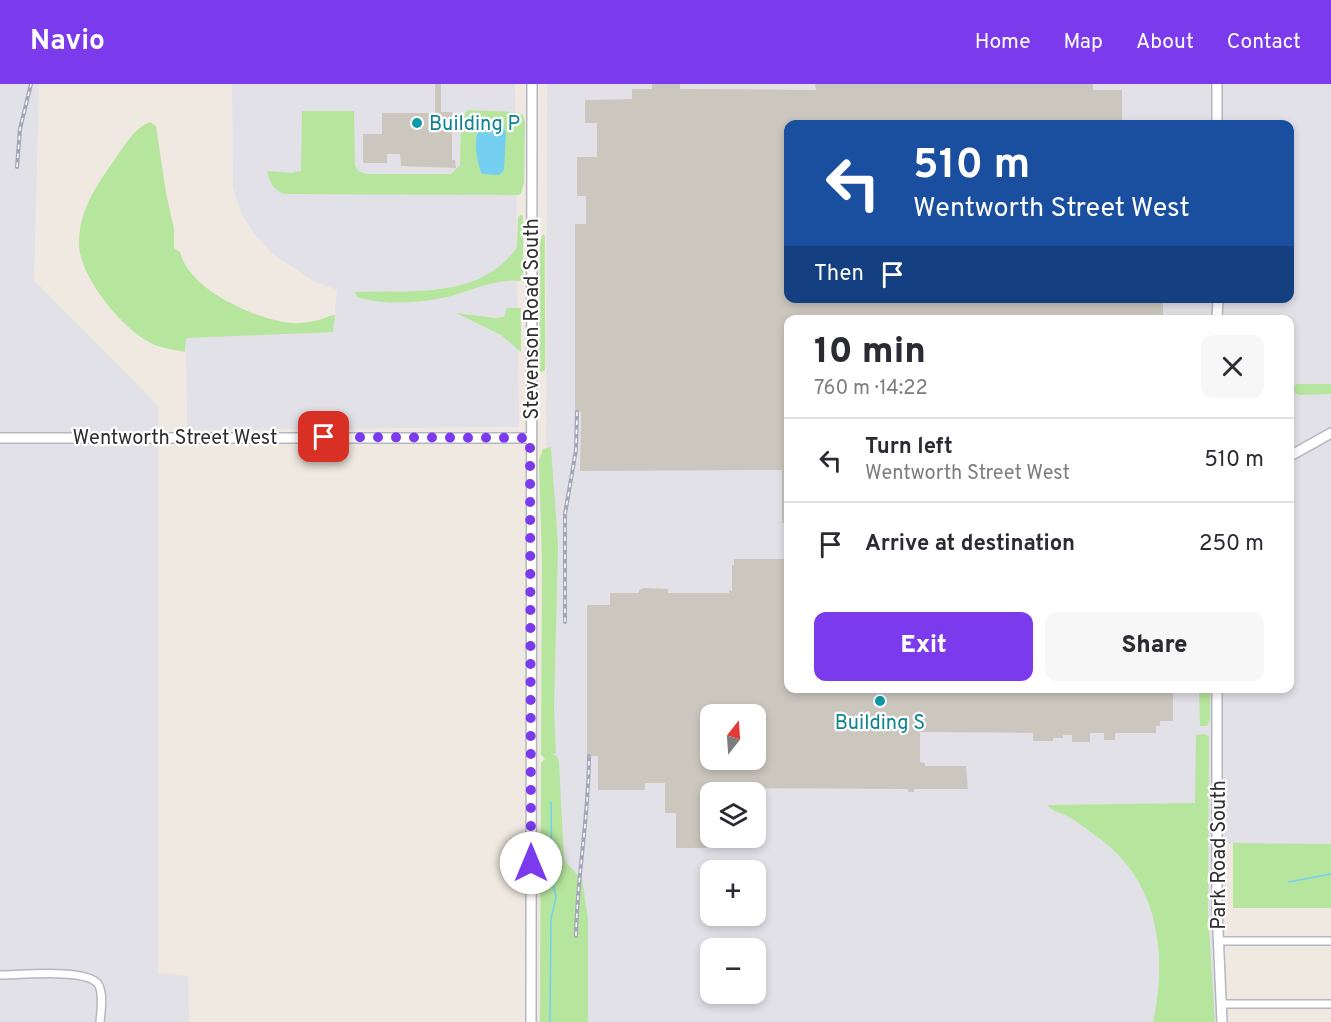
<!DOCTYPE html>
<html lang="en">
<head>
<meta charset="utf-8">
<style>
  :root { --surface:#fff; --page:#f7f7f7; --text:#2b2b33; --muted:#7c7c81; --line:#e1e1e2; --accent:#7c3aed }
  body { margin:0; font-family:Overpass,sans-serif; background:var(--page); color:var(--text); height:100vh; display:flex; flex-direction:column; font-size:22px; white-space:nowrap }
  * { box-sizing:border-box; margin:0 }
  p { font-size:20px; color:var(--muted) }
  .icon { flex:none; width:33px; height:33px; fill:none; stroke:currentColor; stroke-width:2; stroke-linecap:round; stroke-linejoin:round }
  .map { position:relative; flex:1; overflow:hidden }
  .details { position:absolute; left:784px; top:231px; width:510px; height:378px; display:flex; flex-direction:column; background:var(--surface); border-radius:12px; box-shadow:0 3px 9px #0003 }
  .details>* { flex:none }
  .hud { position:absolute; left:784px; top:36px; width:510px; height:183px; border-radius:12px; box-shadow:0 3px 9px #0003; background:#1a4fa0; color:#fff; overflow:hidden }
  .needle { width:39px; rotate:17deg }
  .buttons { position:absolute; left:700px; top:620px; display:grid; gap:12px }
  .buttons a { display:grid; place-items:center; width:66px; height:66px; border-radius:12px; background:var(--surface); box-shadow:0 3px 9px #0003; font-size:30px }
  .pin { position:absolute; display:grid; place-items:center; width:51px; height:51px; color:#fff; margin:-26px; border-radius:12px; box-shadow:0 3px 9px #0006 }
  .me { position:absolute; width:66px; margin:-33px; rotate:0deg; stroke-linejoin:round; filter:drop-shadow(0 0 4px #0008) }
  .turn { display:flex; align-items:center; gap:21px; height:126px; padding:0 30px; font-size:27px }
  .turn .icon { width:78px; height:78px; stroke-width:2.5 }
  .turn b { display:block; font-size:42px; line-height:51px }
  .then { display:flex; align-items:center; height:57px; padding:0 30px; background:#0003; gap:12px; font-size:22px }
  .round { display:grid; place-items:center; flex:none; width:63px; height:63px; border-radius:12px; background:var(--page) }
  .overview { display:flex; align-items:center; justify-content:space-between; height:102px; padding:0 30px }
  h1 { font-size:36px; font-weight:800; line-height:45px }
  .cta { display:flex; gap:12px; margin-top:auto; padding:12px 30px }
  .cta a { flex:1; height:69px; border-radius:12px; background:var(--accent); color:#fff; font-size:24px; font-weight:800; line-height:69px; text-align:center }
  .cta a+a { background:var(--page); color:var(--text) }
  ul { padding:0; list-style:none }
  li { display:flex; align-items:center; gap:18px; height:84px; padding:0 30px; border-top:2px solid var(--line) }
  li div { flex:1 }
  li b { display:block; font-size:22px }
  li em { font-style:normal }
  header { display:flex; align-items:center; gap:36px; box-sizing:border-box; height:84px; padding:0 30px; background:var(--accent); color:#fff }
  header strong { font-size:28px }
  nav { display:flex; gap:33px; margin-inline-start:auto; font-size:21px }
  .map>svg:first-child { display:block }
  .industrial { fill:#e3e1e8; fill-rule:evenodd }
  .green { fill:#b6e59e }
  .water { fill:#75cff0 }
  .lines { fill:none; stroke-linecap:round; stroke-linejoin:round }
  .stream { stroke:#75cff0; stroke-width:1.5 }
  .building { fill:#cbc7bf; fill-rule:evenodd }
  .street-casing { stroke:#b4b7c1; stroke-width:10 }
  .secondary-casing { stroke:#b4b7c1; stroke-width:12 }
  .street { stroke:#fff; stroke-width:7 }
  .secondary { stroke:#fff; stroke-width:9 }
  .rail-casing { stroke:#a3a6b8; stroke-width:4 }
  .rail { stroke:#fff; stroke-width:1.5; stroke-dasharray:4.5; stroke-linecap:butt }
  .route { stroke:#7c3aed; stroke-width:10; stroke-dasharray:0 18 }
  .culture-dot { fill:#0f9aa8; stroke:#fff; stroke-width:2 }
  .labels { text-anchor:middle; stroke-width:4.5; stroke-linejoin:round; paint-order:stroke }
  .culture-label { font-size:20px; fill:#0d838f; stroke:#fff; text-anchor:start }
  .street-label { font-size:20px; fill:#2e2e2e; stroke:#fff }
</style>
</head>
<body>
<header>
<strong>Navio</strong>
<nav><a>Home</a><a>Map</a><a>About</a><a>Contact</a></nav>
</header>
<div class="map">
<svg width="1331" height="938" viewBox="0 0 1331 938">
  <rect width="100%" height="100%" fill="#efe9e1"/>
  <g class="industrial">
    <path d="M 0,0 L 39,0 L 34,196 L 158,322 L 158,889 L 188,892 L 189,938 L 0,938 Z"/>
    <path d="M 232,0 L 515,0 L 519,343 L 187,346 L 186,254 L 333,247 L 337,206 L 313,197 L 271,169 L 255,151 L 241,129 L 233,104 Z"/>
    <path d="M 547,0 L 1331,0 L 1331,760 L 1216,760 L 1218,938 L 545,938 ZM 789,40 L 1290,40 L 1290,214 L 789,214 ZM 789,236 L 1290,236 L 1290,604 L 789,604 ZM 711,630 L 756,630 L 756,675 L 711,675 ZM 711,708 L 756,708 L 756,753 L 711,753 ZM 711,786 L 756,786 L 756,831 L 711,831 ZM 711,864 L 756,864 L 756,909 L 711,909 Z"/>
  </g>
  <g class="green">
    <path d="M 468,26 L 515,28 L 523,31 L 525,38 L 524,99 L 521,109 L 519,111 L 284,110 C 273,105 270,99 267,87 L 292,89 L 301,87 L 302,27 L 354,27 L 355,81 L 358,87 L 366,90 L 451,90 L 460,81 L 461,35 Z"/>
    <path d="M 150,38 L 156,42 L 166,109 L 174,145 L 174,164 L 180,168 C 189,206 255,235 291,239 C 299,240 310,238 318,236 C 325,235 329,231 335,231 L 333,248 L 186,254 L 185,268 C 177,266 167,265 158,262 C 127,252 80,194 79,161 C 79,126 95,104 113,78 C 123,64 134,44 150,38 Z"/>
    <path d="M 521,131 L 523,132 L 523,193 L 520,197 C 495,195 474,206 451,212 C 422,219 386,222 357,213 L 355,208 C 411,206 481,216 517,163 L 518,133 Z"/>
    <path d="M 543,150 L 545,152 C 544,197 546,241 545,286 L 542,288 L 539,286 L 540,158 Z"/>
    <path d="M 507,224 L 521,224 L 521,268 L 501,251 L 456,229 L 495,234 L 504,233 Z"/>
    <path d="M 1297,300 L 1331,300 L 1331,310 L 1299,311 L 1295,309 L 1294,303 Z"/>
    <path d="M 551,363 L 558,461 L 554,625 L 556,669 L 552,670 L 557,672 L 559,678 L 564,776 L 582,796 L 588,834 L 588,938 L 540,938 L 541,679 L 545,675 L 541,671 L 542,479 L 539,376 L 543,365 Z"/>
    <path d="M 1199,605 L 1210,605 L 1210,636 L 1207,642 L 1200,642 Z"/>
    <path d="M 1204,650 L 1209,652 L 1209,658 L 1208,829 L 1215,938 L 1153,938 C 1167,874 1160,802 1104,758 C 1092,749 1080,739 1067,732 C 1060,729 1052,727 1047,721 L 1195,719 L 1196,651 Z"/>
    <path d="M 1233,759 L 1331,760 L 1331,824 L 1233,824 Z"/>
  </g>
  <path class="water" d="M 496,36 L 498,36 L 498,39 L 503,41 L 506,49 L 504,86 L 499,91 L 482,90 C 477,78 473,57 479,45 L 476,44 L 478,41 L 495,38 Z"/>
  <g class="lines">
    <g class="stream">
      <path d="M 1289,798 L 1331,790"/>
      <path d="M 550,938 L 551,835 L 556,813 L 552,795 L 551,718"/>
    </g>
  </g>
  <g class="building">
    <path d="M 435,0 L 441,0 L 441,28 L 452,28 L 452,76 L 455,76 L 456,84 L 401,82 L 400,70 L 387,70 L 387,79 L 363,79 L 363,50 L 382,50 L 382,29 L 435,29 Z"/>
    <path d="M 652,0 L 680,0 L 680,5 L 816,6 L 815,0 L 1093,0 L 1093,6 L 1122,6 L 1122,40 L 789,40 L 789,214 L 1163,214 L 1163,236 L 789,236 L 789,439 L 782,439 L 782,386 L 580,387 L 581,328 L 575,328 L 575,140 L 586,140 L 586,112 L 577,112 L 577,73 L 597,73 L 597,39 L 585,39 L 585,16 L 632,15 L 632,5 L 652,5 Z"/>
    <path d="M 734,475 L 789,475 L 789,604 L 1173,604 L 1173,637 L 1160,637 L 1160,642 L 1156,642 L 1156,649 L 1115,649 L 1115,656 L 1104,656 L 1104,649 L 1090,649 L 1090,658 L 1072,658 L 1072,651 L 1063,651 L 1063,654 L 1053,654 L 1053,657 L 1033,657 L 1033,649 L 920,648 L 920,678 L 925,679 L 925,682 L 966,682 L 968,705 L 914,705 L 914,708 L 908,708 L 908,705 L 734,704 L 734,708 L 711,708 L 711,764 L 676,764 L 676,729 L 665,729 L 665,699 L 645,699 L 645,706 L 598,706 L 598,672 L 587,672 L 587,521 L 610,521 L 610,509 L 639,509 L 639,506 L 644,504 L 668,505 L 668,509 L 729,509 L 729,506 L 732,507 L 732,481 L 734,481 ZM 711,630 L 756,630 L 756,675 L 711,675 Z"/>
  </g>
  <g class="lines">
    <defs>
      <g id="street">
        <path d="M 1218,857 L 1331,857"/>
        <path d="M 0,891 C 20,891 87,884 98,900 C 104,909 101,927 100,938"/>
        <path d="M 1221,920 L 1331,920"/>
      </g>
      <g id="secondary">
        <path d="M 1217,0 L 1217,40"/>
        <path d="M 1217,236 L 1218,214"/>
        <path d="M 0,354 L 530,354"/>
        <path d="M 1290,372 L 1331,349"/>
        <path d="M 1217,604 L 1217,824 L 1222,938"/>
        <path d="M 531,938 L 532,0"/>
      </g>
    </defs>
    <use href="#street" class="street-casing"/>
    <use href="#secondary" class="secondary-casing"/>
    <use href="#street" class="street"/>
    <use href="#secondary" class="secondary"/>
    <defs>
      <g id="rail">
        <path d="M 17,83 L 20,45 L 31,0"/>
        <path d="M 565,538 L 565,430 L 576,366 L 577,328"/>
        <path d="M 576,852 C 577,792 589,732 589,672"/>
      </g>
    </defs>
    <use href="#rail" class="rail-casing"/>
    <use href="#rail" class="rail"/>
  </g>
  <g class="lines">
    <path class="route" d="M 324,353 L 530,354 L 531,779"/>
  </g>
  <g class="culture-dot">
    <circle cx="417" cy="39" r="6"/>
    <circle cx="880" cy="617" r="6"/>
  </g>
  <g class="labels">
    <g class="culture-label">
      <text x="429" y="46">Building P</text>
      <text x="880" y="645" text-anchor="middle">Building S</text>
    </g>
    <g class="street-label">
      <text transform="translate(531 235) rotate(-90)" y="7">Stevenson Road South</text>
      <text x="175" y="360">Wentworth Street West</text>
      <text transform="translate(1218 771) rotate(-90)" y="7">Park Road South</text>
    </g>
  </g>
</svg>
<div class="buttons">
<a><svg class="needle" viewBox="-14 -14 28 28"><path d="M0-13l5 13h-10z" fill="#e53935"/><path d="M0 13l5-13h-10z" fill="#7c7c81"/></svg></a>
<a><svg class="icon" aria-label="layers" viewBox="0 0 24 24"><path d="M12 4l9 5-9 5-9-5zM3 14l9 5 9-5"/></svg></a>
<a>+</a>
<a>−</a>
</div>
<div class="pin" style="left:324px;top:353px;background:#d93025"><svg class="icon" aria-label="arrive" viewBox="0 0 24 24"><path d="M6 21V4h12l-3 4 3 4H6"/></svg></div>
<svg class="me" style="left:531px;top:779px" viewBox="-20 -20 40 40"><circle r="19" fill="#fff"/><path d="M0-13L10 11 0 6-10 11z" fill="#7c3aed"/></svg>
<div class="hud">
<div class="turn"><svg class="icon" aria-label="left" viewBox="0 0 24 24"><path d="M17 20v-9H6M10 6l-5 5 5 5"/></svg><div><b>510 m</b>Wentworth Street West</div></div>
<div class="then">Then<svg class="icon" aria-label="arrive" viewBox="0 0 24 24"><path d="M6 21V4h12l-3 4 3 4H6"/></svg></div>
</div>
<section class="details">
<div class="overview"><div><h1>10 min</h1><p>760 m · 14:22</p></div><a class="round"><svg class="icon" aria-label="close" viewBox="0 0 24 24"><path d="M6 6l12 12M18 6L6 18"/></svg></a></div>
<ul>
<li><svg class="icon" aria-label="left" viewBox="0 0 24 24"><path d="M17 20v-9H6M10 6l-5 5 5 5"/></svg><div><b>Turn left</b><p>Wentworth Street West</p></div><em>510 m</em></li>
<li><svg class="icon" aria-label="arrive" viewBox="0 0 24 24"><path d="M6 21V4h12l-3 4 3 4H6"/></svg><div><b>Arrive at destination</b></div><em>250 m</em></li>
</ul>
<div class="cta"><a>Exit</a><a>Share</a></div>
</section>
</div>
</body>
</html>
